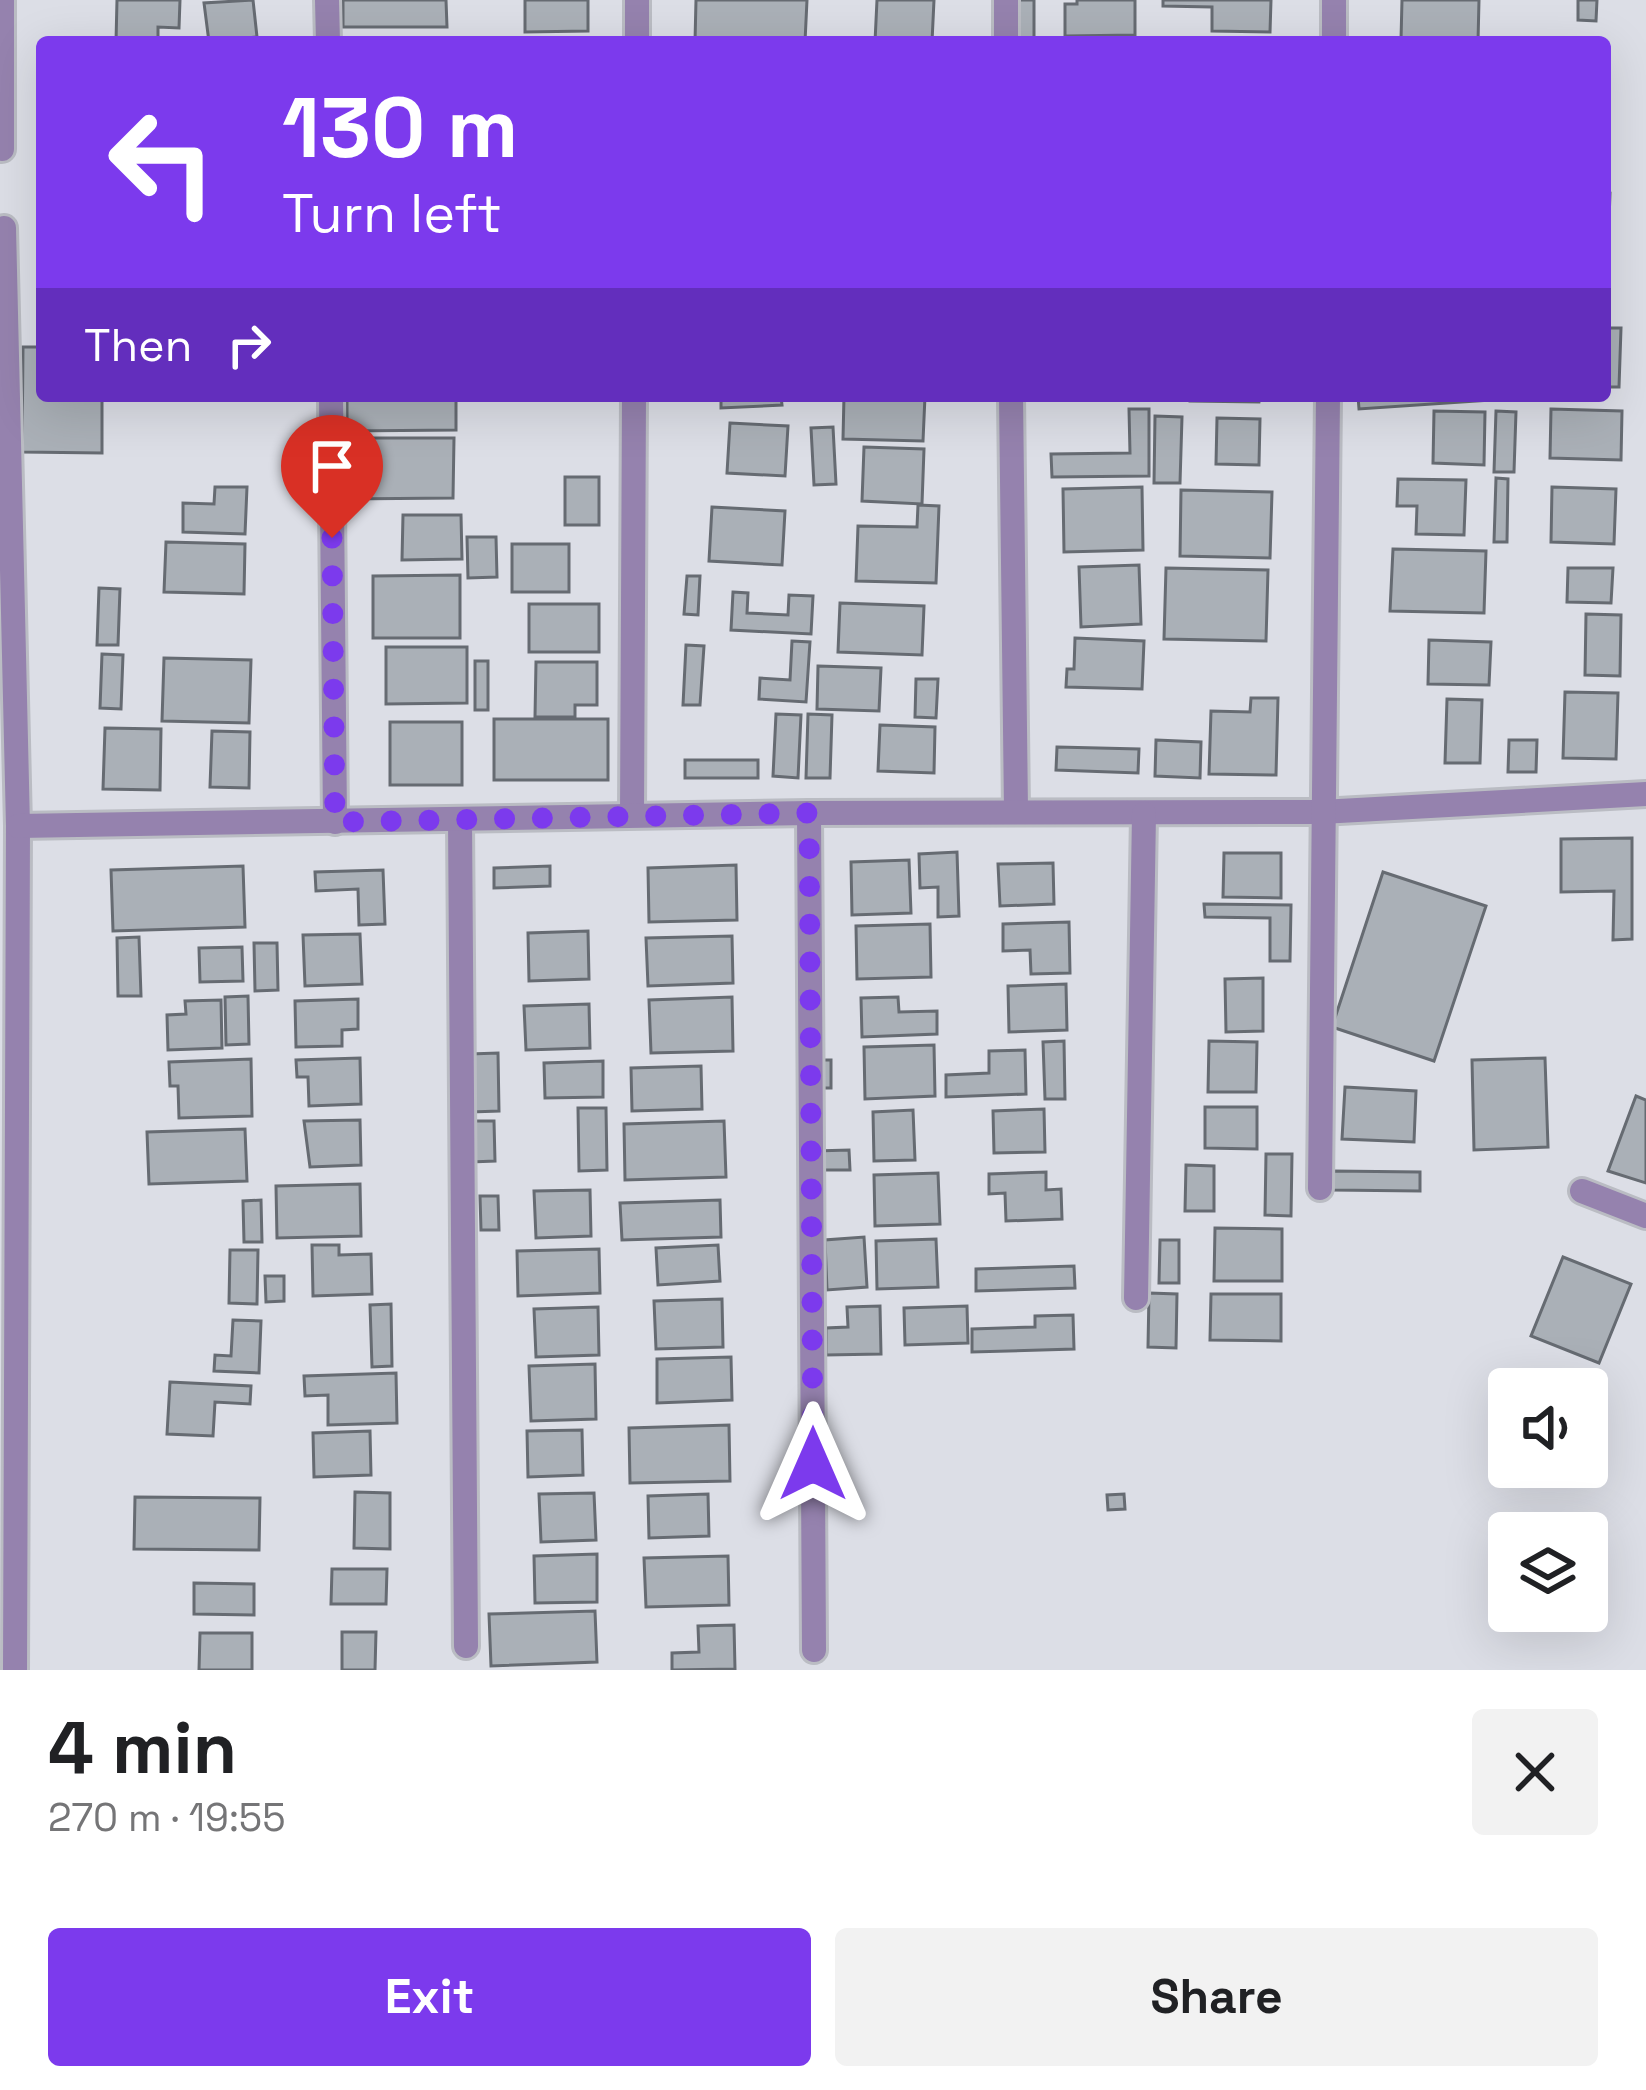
<!DOCTYPE html>
<html lang="en">
<head>
<meta charset="utf-8">
<style>
  :root { --surface:#fff; --page:#f2f2f2; --text:#202124; --muted:#757577; --accent:#7c3aed }
  body { margin:0; font-family:"Space Grotesk",sans-serif; background:var(--page); color:var(--text); height:100vh; display:flex; flex-direction:column; font-size:45px; white-space:nowrap }
  * { box-sizing:border-box; margin:0 }
  p { font-size:39px; color:var(--muted) }
  .icon { flex:none; width:66px; height:66px; fill:none; stroke:currentColor; stroke-width:2; stroke-linecap:round; stroke-linejoin:round }
  .map { position:relative; height:1670px; overflow:hidden }
  .sheet { display:flex; flex-direction:column; background:var(--surface); flex:1 }
  .sheet>* { flex:none }
  .guide { position:absolute; left:36px; top:36px; width:1575px; height:366px; border-radius:12px; box-shadow:0 12px 48px #0002; background:#7c3aed; color:#fff; overflow:hidden }
  .tools { position:absolute; left:1488px; top:1368px; display:grid; gap:24px }
  .tools a { display:grid; place-items:center; width:120px; height:120px; border-radius:12px; background:var(--surface); box-shadow:0 12px 48px #0002; font-size:60px }
  .pin { position:absolute; display:grid; place-items:center; width:102px; height:102px; color:#fff; margin:-123px -51px; border-radius:50% 50% 50% 0; rotate:-45deg; box-shadow:0 0 12px #0007 }
  .pin .icon { rotate:45deg }
  .me { position:absolute; width:132px; margin:-66px; rotate:0deg; stroke-linejoin:round; filter:drop-shadow(0 0 9px #0008) }
  .turn { display:flex; align-items:center; gap:42px; height:252px; padding:0 48px; font-size:54px }
  .turn .icon { width:156px; height:156px; stroke-width:2.5 }
  .turn b { display:block; font-size:84px; line-height:102px }
  .then { display:flex; align-items:center; height:114px; padding:0 48px; background:#0003; gap:24px; font-size:45px }
  .round { display:grid; place-items:center; flex:none; width:126px; height:126px; border-radius:12px; background:var(--page) }
  .overview { display:flex; align-items:center; justify-content:space-between; height:204px; padding:0 48px }
  h1 { font-size:72px; font-weight:700; line-height:90px }
  .action { display:flex; gap:24px; margin-top:auto; padding:24px 48px }
  .action a { flex:1; height:138px; border-radius:12px; background:var(--accent); color:#fff; font-size:48px; font-weight:700; line-height:138px; text-align:center }
  .action a+a { background:var(--page); color:var(--text) }
  .map>svg:first-child { display:block }
  .building { fill:#aab0b7; stroke:#666b72; stroke-width:3 }
  .lines { fill:none; stroke-linecap:round; stroke-linejoin:round }
  .minor-casing { stroke:#babcc3; stroke-width:30 }
  .minor { stroke:#9582ae; stroke-width:24 }
  .route { stroke:#7c3aed; stroke-width:21; stroke-dasharray:0 37.8 }
</style>
</head>
<body>
<div class="map">
<svg width="1646" height="1670" viewBox="0 0 1646 1670">
  <rect width="100%" height="100%" fill="#dcdee6"/>
  <g class="building">
    <path d="M 117,0 L 180,0 L 179,28 L 158,27 L 158,42 L 116,42 Z"/>
    <path d="M 253,0 L 257,37 L 209,42 L 204,3 Z"/>
    <path d="M 343,0 L 446,0 L 447,27 L 343,27 Z"/>
    <path d="M 525,0 L 588,0 L 588,31 L 525,32 Z"/>
    <path d="M 696,0 L 807,0 L 805,42 L 695,42 Z"/>
    <path d="M 877,0 L 934,0 L 932,42 L 875,42 Z"/>
    <path d="M 1016,0 L 1034,0 L 1034,42 L 1017,42 Z"/>
    <path d="M 1077,0 L 1135,0 L 1135,35 L 1065,36 L 1065,4 L 1077,4 Z"/>
    <path d="M 1163,0 L 1271,0 L 1270,32 L 1212,31 L 1212,7 L 1163,6 Z"/>
    <path d="M 1402,0 L 1479,0 L 1478,42 L 1401,40 Z"/>
    <path d="M 1578,0 L 1597,0 L 1596,21 L 1578,20 Z"/>
    <path d="M 1605,116 L 1609,116 L 1608,163 L 1605,163 Z"/>
    <path d="M 1605,192 L 1610,193 L 1608,248 L 1605,248 Z"/>
    <path d="M 1605,328 L 1621,328 L 1619,387 L 1605,387 Z"/>
    <path d="M 23,347 L 42,347 L 42,396 L 102,396 L 102,453 L 22,452 Z"/>
    <path d="M 347,396 L 456,396 L 456,430 L 347,431 Z"/>
    <path d="M 721,396 L 781,396 L 782,405 L 721,408 Z"/>
    <path d="M 844,396 L 925,396 L 923,441 L 843,439 Z"/>
    <path d="M 1190,396 L 1260,396 L 1259,402 L 1190,401 Z"/>
    <path d="M 1358,396 L 1490,396 L 1490,400 L 1359,409 Z"/>
    <path d="M 1129,409 L 1149,409 L 1149,476 L 1052,477 L 1051,454 L 1130,453 Z"/>
    <path d="M 1551,409 L 1622,411 L 1621,460 L 1550,458 Z"/>
    <path d="M 1434,411 L 1485,412 L 1484,465 L 1433,463 Z"/>
    <path d="M 1496,411 L 1516,412 L 1514,472 L 1494,472 Z"/>
    <path d="M 1155,416 L 1182,417 L 1180,483 L 1154,483 Z"/>
    <path d="M 1217,418 L 1260,419 L 1259,465 L 1216,464 Z"/>
    <path d="M 730,423 L 788,426 L 785,476 L 727,473 Z"/>
    <path d="M 833,427 L 836,484 L 814,485 L 811,428 Z"/>
    <path d="M 343,438 L 454,438 L 453,498 L 343,499 Z"/>
    <path d="M 864,447 L 924,449 L 922,504 L 862,501 Z"/>
    <rect x="565" y="477" width="34" height="48"/>
    <path d="M 1496,478 L 1508,479 L 1507,542 L 1494,542 Z"/>
    <path d="M 1398,479 L 1466,480 L 1464,535 L 1416,534 L 1417,506 L 1397,506 Z"/>
    <path d="M 215,487 L 247,487 L 245,534 L 183,532 L 183,503 L 214,504 Z"/>
    <path d="M 1142,487 L 1143,550 L 1064,552 L 1063,489 Z"/>
    <path d="M 1552,487 L 1616,489 L 1614,544 L 1551,542 Z"/>
    <path d="M 1181,490 L 1272,492 L 1270,558 L 1180,556 Z"/>
    <path d="M 918,505 L 939,506 L 936,583 L 856,581 L 858,526 L 917,527 Z"/>
    <path d="M 712,507 L 785,511 L 782,565 L 709,561 Z"/>
    <path d="M 403,515 L 461,515 L 462,559 L 402,560 Z"/>
    <path d="M 467,537 L 496,537 L 497,577 L 468,578 Z"/>
    <path d="M 166,542 L 245,544 L 244,594 L 164,592 Z"/>
    <rect x="512" y="544" width="57" height="48"/>
    <path d="M 1393,549 L 1486,551 L 1484,613 L 1390,611 Z"/>
    <path d="M 1139,565 L 1141,624 L 1081,627 L 1079,567 Z"/>
    <path d="M 1166,568 L 1268,570 L 1266,641 L 1164,639 Z"/>
    <path d="M 1568,568 L 1613,568 L 1611,603 L 1567,602 Z"/>
    <path d="M 460,575 L 460,638 L 373,638 L 373,576 Z"/>
    <path d="M 687,576 L 700,576 L 698,615 L 684,614 Z"/>
    <path d="M 99,588 L 120,589 L 118,645 L 97,645 Z"/>
    <path d="M 733,592 L 748,593 L 747,613 L 788,615 L 789,595 L 813,596 L 811,634 L 731,630 Z"/>
    <path d="M 840,603 L 924,606 L 922,655 L 838,652 Z"/>
    <rect x="529" y="604" width="70" height="48"/>
    <path d="M 1586,614 L 1621,615 L 1620,676 L 1585,675 Z"/>
    <path d="M 1075,638 L 1144,641 L 1142,689 L 1066,687 L 1067,669 L 1074,669 Z"/>
    <path d="M 1429,640 L 1491,642 L 1489,685 L 1428,684 Z"/>
    <path d="M 792,641 L 810,642 L 806,702 L 759,699 L 760,678 L 790,680 Z"/>
    <path d="M 686,645 L 704,646 L 700,705 L 683,705 Z"/>
    <path d="M 386,647 L 467,647 L 467,703 L 386,704 Z"/>
    <path d="M 102,654 L 123,655 L 121,709 L 100,708 Z"/>
    <path d="M 164,658 L 251,660 L 249,723 L 162,721 Z"/>
    <rect x="475" y="661" width="13" height="49"/>
    <path d="M 536,662 L 597,662 L 597,705 L 575,705 L 575,717 L 535,717 Z"/>
    <path d="M 818,666 L 881,668 L 879,711 L 817,709 Z"/>
    <path d="M 916,679 L 938,679 L 936,718 L 915,717 Z"/>
    <path d="M 1565,692 L 1618,693 L 1616,759 L 1563,758 Z"/>
    <path d="M 1251,698 L 1278,698 L 1276,775 L 1209,774 L 1211,711 L 1250,712 Z"/>
    <path d="M 1447,699 L 1482,700 L 1480,763 L 1445,763 Z"/>
    <path d="M 776,714 L 801,715 L 798,778 L 773,776 Z"/>
    <path d="M 808,714 L 832,715 L 830,778 L 806,778 Z"/>
    <rect x="494" y="719" width="114" height="61"/>
    <rect x="390" y="722" width="72" height="63"/>
    <path d="M 880,725 L 935,727 L 934,773 L 878,771 Z"/>
    <path d="M 105,728 L 161,729 L 160,790 L 103,789 Z"/>
    <path d="M 212,731 L 250,732 L 249,788 L 210,787 Z"/>
    <path d="M 1156,740 L 1201,742 L 1200,778 L 1155,776 Z"/>
    <path d="M 1509,740 L 1537,740 L 1536,772 L 1508,772 Z"/>
    <path d="M 1057,747 L 1139,749 L 1138,773 L 1056,770 Z"/>
    <rect x="685" y="760" width="73" height="18"/>
    <path d="M 1632,838 L 1632,939 L 1613,940 L 1614,891 L 1561,892 L 1561,839 Z"/>
    <path d="M 957,852 L 959,916 L 938,917 L 938,887 L 920,888 L 919,854 Z"/>
    <path d="M 1224,853 L 1281,853 L 1281,898 L 1223,897 Z"/>
    <path d="M 909,860 L 911,913 L 852,915 L 851,862 Z"/>
    <path d="M 1053,863 L 1054,904 L 1000,906 L 998,864 Z"/>
    <path d="M 736,865 L 737,920 L 649,922 L 648,868 Z"/>
    <path d="M 243,866 L 245,927 L 113,931 L 111,870 Z"/>
    <path d="M 550,866 L 550,886 L 494,888 L 494,868 Z"/>
    <path d="M 383,870 L 385,924 L 359,925 L 358,889 L 316,891 L 315,872 Z"/>
    <path d="M 1383,872 L 1486,906 L 1434,1061 L 1332,1027 Z"/>
    <path d="M 1204,904 L 1291,905 L 1290,961 L 1270,961 L 1270,918 L 1205,917 Z"/>
    <path d="M 1069,922 L 1070,973 L 1031,974 L 1030,950 L 1003,951 L 1003,924 Z"/>
    <path d="M 930,924 L 931,977 L 857,979 L 856,926 Z"/>
    <path d="M 588,931 L 589,979 L 529,981 L 528,933 Z"/>
    <path d="M 360,934 L 362,984 L 305,986 L 303,935 Z"/>
    <path d="M 732,936 L 733,983 L 648,986 L 646,938 Z"/>
    <path d="M 139,937 L 141,996 L 118,996 L 117,938 Z"/>
    <path d="M 254,943 L 277,943 L 278,990 L 255,991 Z"/>
    <path d="M 242,947 L 243,981 L 200,982 L 199,948 Z"/>
    <path d="M 1263,978 L 1263,1031 L 1226,1032 L 1225,979 Z"/>
    <path d="M 1066,984 L 1067,1030 L 1009,1032 L 1008,986 Z"/>
    <path d="M 248,996 L 249,1044 L 226,1045 L 225,997 Z"/>
    <path d="M 732,997 L 733,1051 L 651,1053 L 649,1000 Z"/>
    <path d="M 898,997 L 899,1012 L 937,1011 L 937,1034 L 862,1037 L 861,998 Z"/>
    <path d="M 358,999 L 358,1029 L 342,1030 L 342,1046 L 296,1047 L 295,1001 Z"/>
    <path d="M 221,1000 L 222,1048 L 168,1050 L 167,1015 L 186,1014 L 185,1001 Z"/>
    <path d="M 589,1004 L 590,1048 L 526,1050 L 524,1006 Z"/>
    <path d="M 1064,1041 L 1065,1099 L 1045,1099 L 1043,1042 Z"/>
    <path d="M 1209,1041 L 1257,1042 L 1256,1092 L 1208,1092 Z"/>
    <path d="M 934,1045 L 935,1096 L 865,1099 L 864,1047 Z"/>
    <path d="M 1025,1050 L 1026,1094 L 946,1097 L 946,1075 L 989,1073 L 989,1051 Z"/>
    <path d="M 498,1053 L 499,1111 L 471,1112 L 470,1054 Z"/>
    <path d="M 360,1058 L 361,1104 L 309,1106 L 308,1077 L 297,1077 L 296,1060 Z"/>
    <path d="M 1545,1058 L 1548,1147 L 1474,1150 L 1472,1060 Z"/>
    <path d="M 251,1059 L 252,1116 L 179,1118 L 178,1086 L 170,1086 L 169,1062 Z"/>
    <path d="M 815,1060 L 831,1060 L 831,1088 L 816,1088 Z"/>
    <path d="M 603,1061 L 603,1097 L 545,1098 L 544,1063 Z"/>
    <path d="M 701,1066 L 702,1109 L 632,1111 L 631,1068 Z"/>
    <path d="M 1345,1087 L 1416,1091 L 1414,1142 L 1342,1139 Z"/>
    <path d="M 1636,1096 L 1646,1100 L 1646,1183 L 1608,1171 Z"/>
    <path d="M 1205,1107 L 1257,1107 L 1257,1149 L 1205,1148 Z"/>
    <path d="M 578,1108 L 606,1108 L 607,1170 L 579,1171 Z"/>
    <path d="M 1044,1109 L 1045,1152 L 994,1153 L 993,1111 Z"/>
    <path d="M 913,1110 L 915,1160 L 874,1161 L 873,1112 Z"/>
    <path d="M 360,1120 L 361,1165 L 310,1167 L 304,1121 Z"/>
    <path d="M 470,1121 L 494,1121 L 495,1161 L 471,1162 Z"/>
    <path d="M 724,1121 L 726,1177 L 625,1180 L 624,1124 Z"/>
    <path d="M 245,1129 L 247,1181 L 149,1184 L 147,1132 Z"/>
    <path d="M 849,1150 L 850,1170 L 816,1170 L 815,1151 Z"/>
    <path d="M 1266,1154 L 1292,1154 L 1291,1216 L 1265,1215 Z"/>
    <path d="M 1186,1165 L 1214,1166 L 1214,1211 L 1185,1211 Z"/>
    <path d="M 1332,1171 L 1420,1172 L 1420,1191 L 1332,1190 Z"/>
    <path d="M 1046,1172 L 1046,1190 L 1061,1189 L 1062,1219 L 1006,1221 L 1005,1193 L 989,1194 L 989,1174 Z"/>
    <path d="M 938,1173 L 940,1224 L 875,1226 L 874,1175 Z"/>
    <path d="M 360,1184 L 361,1236 L 277,1238 L 276,1186 Z"/>
    <path d="M 590,1190 L 591,1236 L 536,1238 L 534,1191 Z"/>
    <path d="M 480,1196 L 498,1196 L 499,1230 L 481,1230 Z"/>
    <path d="M 261,1200 L 262,1242 L 244,1242 L 243,1201 Z"/>
    <path d="M 720,1200 L 721,1237 L 622,1240 L 620,1203 Z"/>
    <path d="M 1215,1228 L 1282,1229 L 1282,1281 L 1214,1281 Z"/>
    <path d="M 864,1237 L 867,1287 L 827,1290 L 825,1240 Z"/>
    <path d="M 936,1239 L 938,1287 L 877,1289 L 876,1241 Z"/>
    <path d="M 1160,1240 L 1179,1240 L 1179,1283 L 1159,1283 Z"/>
    <path d="M 312,1245 L 339,1245 L 339,1255 L 371,1254 L 372,1294 L 313,1296 Z"/>
    <path d="M 718,1245 L 720,1281 L 658,1285 L 656,1248 Z"/>
    <path d="M 599,1249 L 600,1293 L 518,1296 L 517,1251 Z"/>
    <path d="M 230,1250 L 258,1250 L 257,1304 L 229,1303 Z"/>
    <path d="M 1563,1257 L 1631,1284 L 1599,1363 L 1531,1336 Z"/>
    <path d="M 1074,1266 L 1075,1288 L 976,1291 L 976,1269 Z"/>
    <path d="M 265,1276 L 284,1276 L 284,1301 L 266,1302 Z"/>
    <path d="M 1149,1293 L 1177,1294 L 1176,1348 L 1148,1347 Z"/>
    <path d="M 1211,1294 L 1281,1294 L 1281,1341 L 1210,1340 Z"/>
    <path d="M 722,1299 L 723,1347 L 656,1349 L 654,1301 Z"/>
    <path d="M 391,1304 L 392,1366 L 372,1367 L 370,1305 Z"/>
    <path d="M 880,1306 L 881,1354 L 826,1355 L 826,1328 L 848,1327 L 847,1307 Z"/>
    <path d="M 967,1306 L 968,1343 L 905,1345 L 904,1308 Z"/>
    <path d="M 598,1307 L 599,1355 L 536,1357 L 534,1309 Z"/>
    <path d="M 1073,1315 L 1074,1349 L 972,1352 L 972,1329 L 1035,1327 L 1035,1316 Z"/>
    <path d="M 233,1320 L 261,1321 L 259,1373 L 214,1371 L 215,1355 L 231,1356 Z"/>
    <path d="M 731,1357 L 732,1400 L 657,1403 L 657,1359 Z"/>
    <path d="M 595,1364 L 596,1419 L 531,1421 L 529,1366 Z"/>
    <path d="M 396,1373 L 397,1423 L 328,1425 L 328,1395 L 305,1396 L 304,1376 Z"/>
    <path d="M 170,1382 L 251,1386 L 250,1404 L 215,1402 L 213,1436 L 167,1434 Z"/>
    <path d="M 729,1425 L 730,1481 L 630,1483 L 629,1428 Z"/>
    <path d="M 582,1430 L 583,1475 L 528,1477 L 527,1431 Z"/>
    <path d="M 370,1431 L 371,1475 L 314,1477 L 313,1433 Z"/>
    <path d="M 355,1492 L 390,1493 L 390,1549 L 354,1548 Z"/>
    <path d="M 594,1493 L 596,1540 L 541,1542 L 539,1494 Z"/>
    <path d="M 708,1494 L 709,1536 L 649,1538 L 648,1496 Z"/>
    <path d="M 1124,1494 L 1125,1509 L 1108,1510 L 1107,1495 Z"/>
    <path d="M 135,1497 L 260,1498 L 259,1550 L 134,1549 Z"/>
    <path d="M 597,1554 L 597,1602 L 535,1603 L 534,1556 Z"/>
    <path d="M 728,1556 L 729,1605 L 646,1607 L 644,1558 Z"/>
    <path d="M 332,1569 L 387,1569 L 386,1604 L 331,1604 Z"/>
    <path d="M 194,1583 L 254,1584 L 254,1615 L 194,1614 Z"/>
    <path d="M 595,1611 L 597,1662 L 491,1666 L 489,1614 Z"/>
    <path d="M 734,1625 L 735,1669 L 672,1670 L 672,1653 L 699,1652 L 698,1626 Z"/>
    <path d="M 342,1632 L 376,1632 L 375,1670 L 342,1670 Z"/>
    <path d="M 200,1633 L 252,1633 L 252,1670 L 199,1670 Z"/>
  </g>
  <g class="lines">
    <defs>
      <g id="minor">
        <path d="M 2,0 L 2,149"/>
        <path d="M 327,0 L 328,42"/>
        <path d="M 1006,0 L 1006,42"/>
        <path d="M 637,42 L 637,0"/>
        <path d="M 1334,42 L 1334,0"/>
        <path d="M 4,228 L 18,826 L 15,1670"/>
        <path d="M 331,396 L 335,822"/>
        <path d="M 1011,396 L 1016,811"/>
        <path d="M 809,813 L 814,1650"/>
        <path d="M 632,815 L 634,396"/>
        <path d="M 460,820 L 466,1646"/>
        <path d="M 18,826 L 809,813 L 1321,812 L 1646,794"/>
        <path d="M 1320,1188 L 1328,396"/>
        <path d="M 1582,1191 L 1646,1216"/>
        <path d="M 1136,1298 L 1144,814"/>
      </g>
    </defs>
    <use href="#minor" class="minor-casing"/>
    <use href="#minor" class="minor"/>
  </g>
  <g class="lines">
    <path class="route" d="M 332,538 L 335,822 L 809,813 L 813,1464"/>
  </g>
</svg>
<div class="tools">
<a><svg class="icon" aria-label="sound" viewBox="0 0 24 24"><path d="M4 9h4l5-4v14l-5-4H4zM17 9q2 3 0 6"/></svg></a>
<a><svg class="icon" aria-label="layers" viewBox="0 0 24 24"><path d="M12 4l9 5-9 5-9-5zM3 14l9 5 9-5"/></svg></a>
</div>
<div class="pin" style="left:332px;top:538px;background:#d93025"><svg class="icon" aria-label="arrive" viewBox="0 0 24 24"><path d="M6 21V4h12l-3 4 3 4H6"/></svg></div>
<svg class="me" style="left:813px;top:1464px" viewBox="-20 -20 40 40"><path d="M0-17L14 15 0 8-14 15z" fill="#7c3aed" stroke="#fff" stroke-width="4"/></svg>
<div class="guide">
<div class="turn"><svg class="icon" aria-label="left" viewBox="0 0 24 24"><path d="M17 20v-9H6M10 6l-5 5 5 5"/></svg><div><b>130 m</b>Turn left</div></div>
<div class="then">Then<svg class="icon" aria-label="right" viewBox="0 0 24 24"><path d="M7 20v-9h11M14 6l5 5-5 5"/></svg></div>
</div>
</div>
<section class="sheet">
<div class="overview"><div><h1>4 min</h1><p>270 m · 19:55</p></div><a class="round"><svg class="icon" aria-label="close" viewBox="0 0 24 24"><path d="M6 6l12 12M18 6L6 18"/></svg></a></div>
<div class="action"><a>Exit</a><a>Share</a></div>
</section>
</body>
</html>
